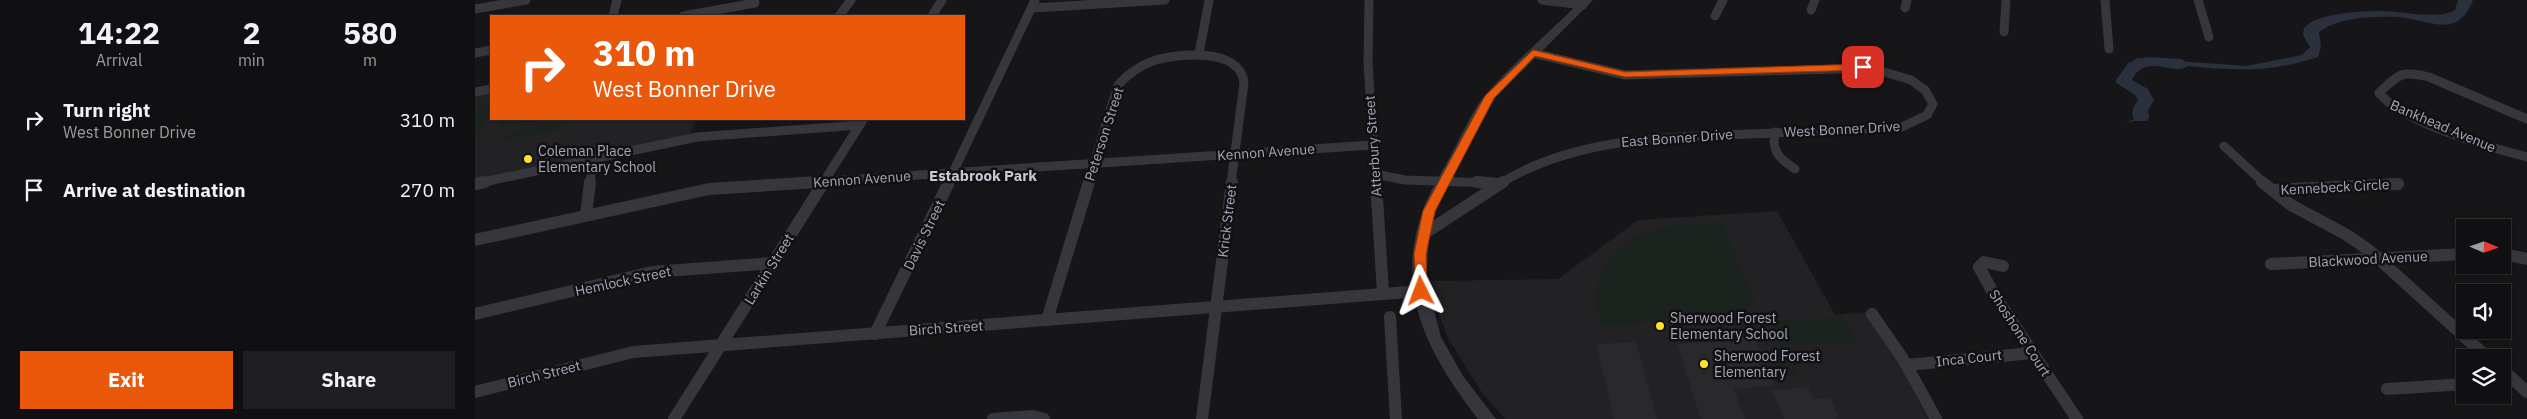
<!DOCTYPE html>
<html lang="en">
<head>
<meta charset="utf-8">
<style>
  :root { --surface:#101012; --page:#1e1e20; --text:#f1f3f6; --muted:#9c9d9f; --line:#303032; --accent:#ea580c }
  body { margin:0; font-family:"IBM Plex Sans",sans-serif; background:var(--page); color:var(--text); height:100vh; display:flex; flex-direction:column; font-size:19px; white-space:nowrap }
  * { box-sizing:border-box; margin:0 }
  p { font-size:16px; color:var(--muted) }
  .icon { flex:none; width:28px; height:28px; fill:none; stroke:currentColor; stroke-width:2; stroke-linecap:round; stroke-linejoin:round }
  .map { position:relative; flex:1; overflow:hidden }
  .details { display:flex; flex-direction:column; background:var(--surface); width:475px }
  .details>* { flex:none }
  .banner { position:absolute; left:15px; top:15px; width:475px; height:105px; border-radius:0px; box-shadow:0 1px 4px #0004,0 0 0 1px var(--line); background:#ea580c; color:#fff; overflow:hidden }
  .needle { width:32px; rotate:92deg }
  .fabs { position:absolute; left:1981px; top:219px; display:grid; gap:10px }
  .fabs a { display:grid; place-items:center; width:55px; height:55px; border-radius:0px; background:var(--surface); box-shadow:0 1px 4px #0004,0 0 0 1px var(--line); font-size:25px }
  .pin { position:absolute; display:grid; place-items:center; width:42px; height:42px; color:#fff; margin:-21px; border-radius:10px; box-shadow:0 2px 8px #0006 }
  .me { position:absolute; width:55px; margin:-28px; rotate:357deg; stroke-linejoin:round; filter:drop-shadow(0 0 4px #0008) }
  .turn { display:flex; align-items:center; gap:18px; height:105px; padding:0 20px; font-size:22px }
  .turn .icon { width:65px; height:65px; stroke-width:2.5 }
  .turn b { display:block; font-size:35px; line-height:42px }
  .eta { display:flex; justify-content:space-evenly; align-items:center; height:85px; text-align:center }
  .eta b { font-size:30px; font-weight:800; line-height:35px }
  .action { display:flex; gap:10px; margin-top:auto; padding:10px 20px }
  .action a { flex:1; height:58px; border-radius:0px; background:var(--accent); color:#fff; font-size:20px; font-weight:800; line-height:58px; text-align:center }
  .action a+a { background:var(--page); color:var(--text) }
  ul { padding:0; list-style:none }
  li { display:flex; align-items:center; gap:15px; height:70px; padding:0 20px }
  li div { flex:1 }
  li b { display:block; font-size:19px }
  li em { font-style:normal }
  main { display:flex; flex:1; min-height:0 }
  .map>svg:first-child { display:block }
  .built { fill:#222225 }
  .green { fill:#1b231e }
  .water { fill:#2a313d }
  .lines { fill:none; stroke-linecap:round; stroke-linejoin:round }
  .river { fill:#2a313d; fill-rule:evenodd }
  .building { fill:#29292c }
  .minor-far1 { stroke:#36363d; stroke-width:9 }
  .minor { stroke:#36363d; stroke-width:12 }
  .tertiary { fill:#36363d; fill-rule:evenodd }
  .route { fill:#ea580c; stroke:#983908 }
  .poi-dot { fill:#ffe127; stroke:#111113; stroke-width:2 }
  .labels { text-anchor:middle; stroke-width:5; stroke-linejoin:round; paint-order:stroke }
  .street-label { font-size:14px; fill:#a6a8b9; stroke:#111113 }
  .poi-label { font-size:14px; fill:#a6a8b9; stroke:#111113; text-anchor:start }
  .neighbourhood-label { font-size:15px; font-weight:bold; fill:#c8c9d5; stroke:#111113 }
</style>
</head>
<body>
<main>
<section class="details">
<div class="eta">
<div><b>14:22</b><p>Arrival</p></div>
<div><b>2</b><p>min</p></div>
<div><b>580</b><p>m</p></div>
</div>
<ul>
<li><svg class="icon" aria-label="right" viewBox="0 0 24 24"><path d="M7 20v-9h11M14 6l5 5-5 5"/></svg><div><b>Turn right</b><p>West Bonner Drive</p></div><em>310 m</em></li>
<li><svg class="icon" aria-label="arrive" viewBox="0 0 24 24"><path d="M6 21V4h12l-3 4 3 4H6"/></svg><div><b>Arrive at destination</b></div><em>270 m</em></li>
</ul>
<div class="action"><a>Exit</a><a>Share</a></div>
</section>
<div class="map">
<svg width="2052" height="419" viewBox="0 0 2052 419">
  <rect width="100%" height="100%" fill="#161618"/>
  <g class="built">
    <path d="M 16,92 L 16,119 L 222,119 L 214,136 L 0,181 L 0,95 Z"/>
    <path d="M 1302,211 L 1360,315 L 1391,312 L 1424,363 L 1453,419 L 1030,419 L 1008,394 L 995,374 L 973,338 L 964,314 L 957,281 L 1083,279 L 1163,220 Z"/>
  </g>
  <g class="green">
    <path d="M 16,105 L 16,111 L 4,135 L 0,136 L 0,108 Z"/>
    <path d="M 27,119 L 63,119 L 62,122 L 23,130 Z"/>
    <path d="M 94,120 L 92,128 L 29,140 L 31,135 L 39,131 Z"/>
    <path d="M 1246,222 L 1280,302 L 1267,316 L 1126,325 C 1124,316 1121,306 1121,298 C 1127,230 1192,224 1246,222 Z"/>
    <path d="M 1368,317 L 1381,342 L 1308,346 L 1297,322 Z"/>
    <path d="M 1298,358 L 1318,358 L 1324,360 L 1325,364 L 1322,367 L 1323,371 L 1320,376 L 1304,377 L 1298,374 L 1294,362 Z"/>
  </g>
  <path class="water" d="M 1983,0 L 1998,0 C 1982,41 1954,19 1923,17 C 1899,16 1864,17 1844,32 L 1846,46 L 1843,57 C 1798,72 1759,71 1712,66 C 1694,65 1677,61 1658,63 L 1652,85 L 1649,84 L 1654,89 L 1670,94 L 1675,101 C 1668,118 1669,121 1650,122 L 1664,118 L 1668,101 L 1666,94 L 1648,86 C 1646,74 1652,65 1662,58 L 1771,66 L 1827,55 L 1835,47 L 1828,35 L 1829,28 C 1832,26 1834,23 1838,21 C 1856,13 1886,11 1906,11 C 1923,11 1966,20 1980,10 Z"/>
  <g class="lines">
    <path class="river" d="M 1672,57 L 1706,59 L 1714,64 C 1702,80 1671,50 1657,80 L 1673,89 L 1679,100 L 1673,110 L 1674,117 L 1672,121 L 1660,121 C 1655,113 1658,107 1663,100 L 1660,95 L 1640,82 L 1653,63 Z"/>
  </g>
  <g class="building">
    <path d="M 1279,336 L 1299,386 L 1259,389 L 1270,419 L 1226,419 L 1202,344 L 1248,341 L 1247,337 Z"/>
    <path d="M 1161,342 L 1182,419 L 1139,419 L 1121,344 Z"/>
    <path d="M 1333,387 L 1338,399 L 1355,398 L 1364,417 L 1360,417 L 1361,419 L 1309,419 L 1297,390 Z"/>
  </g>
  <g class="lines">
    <g class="minor-far1">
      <path d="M 894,0 L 893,64 L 901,183"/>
      <path d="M 1067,0 L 1108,5"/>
      <path d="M 1630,0 L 1634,49"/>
      <path d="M 1723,0 L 1734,37"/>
      <path d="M 557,8 L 690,0"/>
      <path d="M 1430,8 L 1432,0"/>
      <path d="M 0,9 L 51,0"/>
      <path d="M 1336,10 L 1340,0"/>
      <path d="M 138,16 L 142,0"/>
      <path d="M 208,16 L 280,3"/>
      <path d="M 364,16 L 376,0"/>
      <path d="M 457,16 L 467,0"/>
      <path d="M 1240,16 L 1248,0"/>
      <path d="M 1529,32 L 1531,0"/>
      <path d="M 0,53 L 16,50"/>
      <path d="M 724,54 L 734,0"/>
      <path d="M 0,92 L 16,89"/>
      <path d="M 2052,119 L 1954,77 C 1926,70 1924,74 1904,93 C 1929,123 2013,147 2052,157"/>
      <path d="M 1300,132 C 1296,152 1305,159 1320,169"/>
      <path d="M 1749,146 L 1789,183"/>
      <path d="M 900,174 L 930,180 L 1015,183"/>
      <path d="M 4,183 L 222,137 L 385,125"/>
      <path d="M 115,183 L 118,159"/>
      <path d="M 323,183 L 898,145"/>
      <path d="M 348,183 L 388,120"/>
      <path d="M 473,183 L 560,0"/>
      <path d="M 613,183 L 643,85 C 653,74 664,66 678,61 C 702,53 766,47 769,83 L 756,183"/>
      <path d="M 1026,183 C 1099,138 1189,137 1272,134 C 1324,132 1375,130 1427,127 L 1452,115 L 1458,104 L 1450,90 L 1436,80 L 1396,68 L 1150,75 L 1058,53"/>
    </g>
    <g class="minor">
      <path d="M 901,182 L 908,293"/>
      <path d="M 1002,182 L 1023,184"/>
      <path d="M 1787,182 L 1816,205 L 1872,235 L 1895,251 L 2013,358"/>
      <path d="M 0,184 L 10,182"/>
      <path d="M 1797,190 L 1923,184"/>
      <path d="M 111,215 L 115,182"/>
      <path d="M 947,235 L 1028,182"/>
      <path d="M 0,240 L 234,189 L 342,182"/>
      <path d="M 2028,254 L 2052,259"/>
      <path d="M 1796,264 L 1990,254"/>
      <path d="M 1528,266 L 1509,262 L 1504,267 L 1520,296 L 1602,419"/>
      <path d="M 0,314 L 177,272 L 299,263"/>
      <path d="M 1397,314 L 1428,359 L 1461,419"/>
      <path d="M 915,317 L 921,419"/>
      <path d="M 572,320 L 614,182"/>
      <path d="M 400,334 L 474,182"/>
      <path d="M 1432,365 L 1557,353"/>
      <path d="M 2028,370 L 2052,392"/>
      <path d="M 1912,389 L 1990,384"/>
      <path d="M 0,392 L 158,352 L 946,291"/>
      <path d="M 199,419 L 349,182"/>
      <path d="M 518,419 L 558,416 L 569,419"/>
      <path d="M 727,419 L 757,182"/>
    </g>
    <path class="tertiary" d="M 1107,0 L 1118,0 L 1020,98 L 976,180 L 961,211 L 954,235 L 951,280 L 966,337 L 988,376 L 1021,419 L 1003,419 C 955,356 919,294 947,213 C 953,193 966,174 976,155 C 986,137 998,108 1012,93 C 1041,60 1076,31 1107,0 Z"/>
  </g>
  <path class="route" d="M 1058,50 L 1150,72 L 1388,64 L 1392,67 L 1388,70 L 1150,77 L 1060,56 L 1019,98 L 960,211 L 951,254 L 952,291 L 950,294 L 941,294 L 939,254 L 948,211 L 1010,96 Z"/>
  <g class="poi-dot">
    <circle cx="53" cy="159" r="5"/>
    <circle cx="1185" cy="326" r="5"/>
    <circle cx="1229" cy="364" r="5"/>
  </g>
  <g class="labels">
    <g class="street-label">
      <text transform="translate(1968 126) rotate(23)" y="5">Bankhead Avenue</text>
      <text transform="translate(1367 129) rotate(-3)" y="5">West Bonner Drive</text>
      <text transform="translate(629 134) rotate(-72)" y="5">Peterson Street</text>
      <text transform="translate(1202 138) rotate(-4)" y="5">East Bonner Drive</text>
      <text transform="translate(898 146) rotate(-94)" y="5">Atterbury Street</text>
      <text transform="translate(791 152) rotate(-4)" y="5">Kennon Avenue</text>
      <text transform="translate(387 179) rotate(-4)" y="5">Kennon Avenue</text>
      <text transform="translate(1860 187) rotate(-3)" y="5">Kennebeck Circle</text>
      <text transform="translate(752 221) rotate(-83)" y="5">Krick Street</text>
      <text transform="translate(449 235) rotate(-64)" y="5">Davis Street</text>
      <text transform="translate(1893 259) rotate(-3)" y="5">Blackwood Avenue</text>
      <text transform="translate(294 269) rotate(-58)" y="5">Larkin Street</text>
      <text transform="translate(148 281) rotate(-12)" y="5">Hemlock Street</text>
      <text transform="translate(471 328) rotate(-4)" y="5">Birch Street</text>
      <text transform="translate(1545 333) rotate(57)" y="5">Shoshone Court</text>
      <text transform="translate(1494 358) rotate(-6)" y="5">Inca Court</text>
      <text transform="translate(69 374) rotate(-14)" y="5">Birch Street</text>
    </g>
    <g class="poi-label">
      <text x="63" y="156">Coleman Place<tspan x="63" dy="16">Elementary School</tspan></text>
      <text x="1195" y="323">Sherwood Forest<tspan x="1195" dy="16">Elementary School</tspan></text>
      <text x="1239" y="361">Sherwood Forest<tspan x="1239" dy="16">Elementary</tspan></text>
    </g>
    <g class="neighbourhood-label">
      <text x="508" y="181">Estabrook Park</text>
    </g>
  </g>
</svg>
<div class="fabs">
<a><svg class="needle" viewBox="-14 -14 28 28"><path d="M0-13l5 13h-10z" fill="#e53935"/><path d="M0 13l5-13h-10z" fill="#9c9d9f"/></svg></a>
<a><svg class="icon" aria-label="sound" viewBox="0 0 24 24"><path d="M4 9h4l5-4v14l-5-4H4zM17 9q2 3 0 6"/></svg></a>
<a><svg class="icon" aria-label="layers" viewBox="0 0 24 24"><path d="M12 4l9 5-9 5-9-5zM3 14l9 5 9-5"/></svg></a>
</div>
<div class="pin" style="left:1388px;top:67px;background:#d93025"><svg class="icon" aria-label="arrive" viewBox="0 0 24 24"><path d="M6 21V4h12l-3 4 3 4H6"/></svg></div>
<svg class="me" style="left:946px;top:291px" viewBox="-20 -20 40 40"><path d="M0-17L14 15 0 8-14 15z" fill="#ea580c" stroke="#fff" stroke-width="4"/></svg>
<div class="banner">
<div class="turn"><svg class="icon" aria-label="right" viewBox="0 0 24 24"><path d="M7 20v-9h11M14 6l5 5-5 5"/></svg><div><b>310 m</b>West Bonner Drive</div></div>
</div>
</div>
</main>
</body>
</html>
